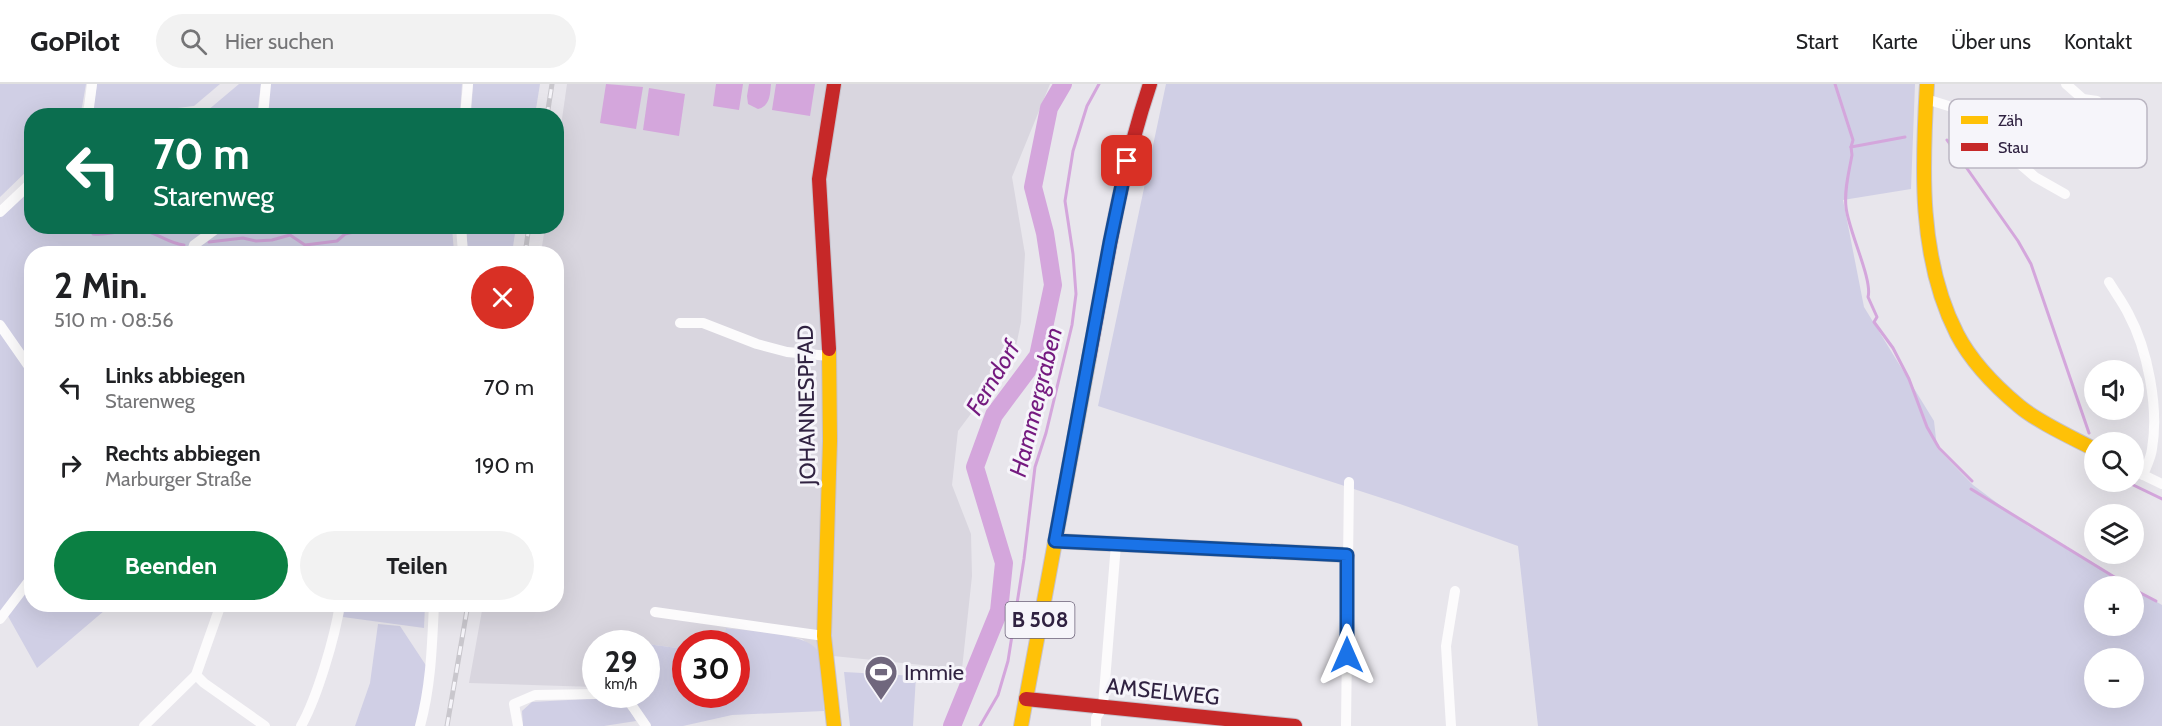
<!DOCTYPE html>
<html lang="de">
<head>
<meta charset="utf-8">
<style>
  :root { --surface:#fff; --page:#f2f2f2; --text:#202124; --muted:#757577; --line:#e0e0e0; --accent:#0b8043 }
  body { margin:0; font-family:Cabin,sans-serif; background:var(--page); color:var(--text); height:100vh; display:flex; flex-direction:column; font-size:22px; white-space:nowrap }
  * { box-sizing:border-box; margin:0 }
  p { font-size:20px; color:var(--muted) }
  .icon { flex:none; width:33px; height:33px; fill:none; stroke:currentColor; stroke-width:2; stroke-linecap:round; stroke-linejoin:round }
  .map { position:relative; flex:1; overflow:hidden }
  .drawer { position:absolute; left:24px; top:162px; width:540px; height:366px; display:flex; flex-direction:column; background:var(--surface); border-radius:24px; box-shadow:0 6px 24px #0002 }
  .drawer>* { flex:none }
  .banner { position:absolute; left:24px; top:24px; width:540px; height:126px; border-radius:24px; box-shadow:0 6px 24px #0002; background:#0b6e4f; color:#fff; overflow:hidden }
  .tools { position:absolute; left:2084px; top:276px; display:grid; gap:12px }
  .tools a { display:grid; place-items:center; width:60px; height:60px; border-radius:50%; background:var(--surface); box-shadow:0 6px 24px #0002; font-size:30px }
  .speed { position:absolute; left:582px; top:546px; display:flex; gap:12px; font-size:30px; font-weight:700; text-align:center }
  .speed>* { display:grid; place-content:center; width:78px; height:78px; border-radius:50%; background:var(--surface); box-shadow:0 6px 24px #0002; line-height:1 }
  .speed small { font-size:15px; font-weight:400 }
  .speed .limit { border:9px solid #d22; background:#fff; color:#111 }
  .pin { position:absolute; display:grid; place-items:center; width:51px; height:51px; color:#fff; margin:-26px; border-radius:12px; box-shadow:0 3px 9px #0006 }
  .me { position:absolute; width:66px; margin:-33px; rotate:0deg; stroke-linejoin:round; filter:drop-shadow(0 0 4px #0008) }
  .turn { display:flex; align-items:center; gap:21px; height:126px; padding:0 30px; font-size:27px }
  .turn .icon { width:78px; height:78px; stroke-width:2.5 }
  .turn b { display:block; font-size:42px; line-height:51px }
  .round { display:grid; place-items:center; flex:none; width:63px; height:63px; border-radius:32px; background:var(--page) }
  .overview { display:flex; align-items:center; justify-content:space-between; height:102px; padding:0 30px }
  h1 { font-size:36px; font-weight:700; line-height:45px }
  .button { display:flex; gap:12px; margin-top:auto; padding:12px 30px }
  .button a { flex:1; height:69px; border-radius:36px; background:var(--accent); color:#fff; font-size:24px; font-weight:700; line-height:69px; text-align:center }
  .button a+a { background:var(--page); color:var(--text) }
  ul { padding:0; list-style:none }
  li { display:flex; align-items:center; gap:18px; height:78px; padding:0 30px }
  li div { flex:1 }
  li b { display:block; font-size:22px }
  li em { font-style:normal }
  header { display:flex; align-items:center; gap:36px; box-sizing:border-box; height:84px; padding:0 30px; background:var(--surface); border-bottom:2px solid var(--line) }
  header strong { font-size:28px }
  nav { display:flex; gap:33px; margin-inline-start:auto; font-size:21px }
  .search { width:420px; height:54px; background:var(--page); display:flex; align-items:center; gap:15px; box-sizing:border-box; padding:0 21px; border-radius:33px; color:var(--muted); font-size:22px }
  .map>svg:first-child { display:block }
  .built { fill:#d9d6df }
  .green { fill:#d0cfe5; fill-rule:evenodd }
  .water { fill:#d4a6dc }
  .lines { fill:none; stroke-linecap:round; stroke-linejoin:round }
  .stream { stroke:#d4a6dc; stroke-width:3 }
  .river { stroke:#d4a6dc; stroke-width:18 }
  .slow-casing { stroke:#c6c2cc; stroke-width:16 }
  .jam-casing { stroke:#c6c2cc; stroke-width:16 }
  .street { stroke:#fcfbfc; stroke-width:10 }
  .slow { stroke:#ffc107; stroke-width:14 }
  .jam { stroke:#c62828; stroke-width:14 }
  .rail-casing { stroke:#c9c7cd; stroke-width:5 }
  .rail { stroke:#f6f5fa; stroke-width:3; stroke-dasharray:9; stroke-linecap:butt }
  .route-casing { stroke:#114b97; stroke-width:15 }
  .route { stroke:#1a73e8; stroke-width:10 }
  .labels { text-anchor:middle; stroke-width:6; stroke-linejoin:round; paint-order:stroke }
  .shield { fill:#f6f5fa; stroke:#6b6178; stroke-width:1.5 }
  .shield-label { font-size:21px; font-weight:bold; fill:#302241 }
  .street-label { font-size:22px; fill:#302241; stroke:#f6f5fa }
  .poi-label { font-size:22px; fill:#302241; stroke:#f6f5fa; text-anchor:start }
  .water-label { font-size:24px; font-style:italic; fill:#74197f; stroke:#f6f5fa }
  .key { fill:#f6f5fa; stroke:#bbb6c2; stroke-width:1.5 }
  .key-label { font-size:16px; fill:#302241 }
</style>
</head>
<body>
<header>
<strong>GoPilot</strong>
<div class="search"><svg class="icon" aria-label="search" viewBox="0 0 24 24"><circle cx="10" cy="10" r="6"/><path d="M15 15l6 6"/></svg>Hier suchen</div>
<nav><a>Start</a><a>Karte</a><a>Über uns</a><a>Kontakt</a></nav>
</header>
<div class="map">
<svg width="2162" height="642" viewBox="0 0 2162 642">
  <rect width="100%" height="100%" fill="#e8e6ec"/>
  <path class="built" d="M 567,0 L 1050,0 L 1012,93 L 1025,170 L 1021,238 L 1015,267 L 997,295 L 958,347 L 952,401 L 971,450 L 972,492 L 962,585 L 833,572 L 818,568 L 802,555 L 727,544 L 724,559 L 686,560 L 685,565 L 632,558 L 631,559 L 596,560 L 595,603 L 469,599 L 483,521 L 556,520 L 556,170 L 541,169 L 545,143 L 556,142 L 557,70 Z"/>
  <g class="green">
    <path d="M 0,0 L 86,0 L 82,23 L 78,31 L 32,32 L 31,83 L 0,113 Z"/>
    <path d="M 97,0 L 220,0 L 194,22 L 120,31 L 92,32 Z"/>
    <path d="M 239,0 L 261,0 L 257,31 L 201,32 Z"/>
    <path d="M 270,0 L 462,0 L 460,31 L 267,32 Z"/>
    <path d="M 473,0 L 540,0 L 535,31 L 471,32 Z"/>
    <path d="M 1166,0 L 1915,0 L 1911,105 L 1843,116 L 1864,223 L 1934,337 L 1937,364 L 1973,401 L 2028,442 L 2131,502 L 2094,502 L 2094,542 L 2133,542 L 2133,504 L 2162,521 L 2162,642 L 1538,642 L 1518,462 L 1400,420 L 1098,322 ZM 2094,574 L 2133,574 L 2133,614 L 2094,614 Z"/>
    <path d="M 31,102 L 32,142 L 55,143 L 51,149 L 62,142 L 452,143 L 454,169 L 306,170 L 290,163 L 187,170 L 32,170 L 32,520 L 111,521 L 37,584 L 4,525 L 0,527 L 0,131 Z"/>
    <path d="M 466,143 L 516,143 L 512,169 L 468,169 Z"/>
    <path d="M 345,521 L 425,521 L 424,544 L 343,533 Z"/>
    <path d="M 378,540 L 400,542 L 427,583 L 417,642 L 355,642 L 370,599 Z"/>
    <path d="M 726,544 C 746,547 807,549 817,566 C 822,576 823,614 824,627 L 732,631 L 683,642 L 648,642 L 630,611 L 646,610 L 647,560 L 685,565 L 686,610 L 736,610 L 736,560 L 724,559 Z"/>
    <path d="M 844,588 L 916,592 L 913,642 L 850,642 Z"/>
    <path d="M 605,614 C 621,616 629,623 636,637 L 604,642 L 523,642 L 522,627 L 532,618 Z"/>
  </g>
  <g class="water">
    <path d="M 606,0 L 643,3 L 636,45 L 600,39 Z"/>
    <path d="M 716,0 L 743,0 L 739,26 L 713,22 Z"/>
    <path d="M 749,0 L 771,0 C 770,11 770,22 758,25 L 748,20 L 747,12 Z"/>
    <path d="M 776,0 L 815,0 L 810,32 L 772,26 Z"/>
    <path d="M 649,4 L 685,10 L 679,52 L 643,46 Z"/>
  </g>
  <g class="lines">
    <g class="stream">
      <path d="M 1835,0 L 1853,56 L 1851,63 L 1905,53"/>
      <path d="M 1947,56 L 2018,157 L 2031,180 L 2089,349"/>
      <path d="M 1851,63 L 1852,71 C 1849,88 1844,106 1846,123 C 1848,146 1873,196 1868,213 L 1877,233 L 1874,238 L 1893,264 L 1909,295 L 1927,343 L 1939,364 L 1972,397"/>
      <path d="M 93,150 C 110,152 122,145 137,145 C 154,146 168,160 184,161"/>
      <path d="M 209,158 L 243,154 L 256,157 L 272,156 L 290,151 L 305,161 L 337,157 L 345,150 L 354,148 L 365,142"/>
      <path d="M 2127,398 L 2162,415"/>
      <path d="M 1971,405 L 2129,502"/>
      <path d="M 2133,505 L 2156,517"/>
      <path d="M 980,642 L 998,611 L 1008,577 L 1024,475 L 1035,383 L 1046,349 L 1072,241 L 1076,210 L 1073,170 L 1065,117 L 1073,67 L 1087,22 L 1099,0"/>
    </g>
    <path class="river" d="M 952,642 L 999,527 L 1004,479 L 975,383 L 994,331 L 1038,272 L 1053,201 L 1045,149 L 1033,103 L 1049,24 L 1063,0"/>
    <defs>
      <g id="slow">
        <path d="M 1927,0 C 1922,83 1918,174 1957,250 C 1971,277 1995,302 2019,322 C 2038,338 2071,353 2094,365"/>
        <path d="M 829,265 L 830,357 L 824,552 L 834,642"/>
        <path d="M 1055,457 L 1347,471"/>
        <path d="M 1021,642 L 1089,274"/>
      </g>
      <g id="jam">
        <path d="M 829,265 L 819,95 L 834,0"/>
        <path d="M 1089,274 C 1106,182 1120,89 1150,0"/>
        <path d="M 1026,615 L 1295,642"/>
      </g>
    </defs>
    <use href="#slow" class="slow-casing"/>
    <use href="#jam" class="jam-casing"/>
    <g class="street">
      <path d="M 2066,0 L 2083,15 L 2097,17"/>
      <path d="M 1926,15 L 1955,24 L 2035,93 L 2065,110"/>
      <path d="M 86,32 L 89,23 L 92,0"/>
      <path d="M 263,32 L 266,0"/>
      <path d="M 465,32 L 468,0"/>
      <path d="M 0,128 L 32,98"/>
      <path d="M 461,142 L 463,170"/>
      <path d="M 191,170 L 194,161 L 220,142"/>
      <path d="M 222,170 L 241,167 L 290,170"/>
      <path d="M 2109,198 C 2115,208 2123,219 2128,229 C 2148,266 2159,324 2152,365 C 2151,374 2146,383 2143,391"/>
      <path d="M 680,239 L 703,239 L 757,260 L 787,268 L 829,272"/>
      <path d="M 0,241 L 32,287"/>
      <path d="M 2133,386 L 2162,400"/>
      <path d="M 655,528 L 824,552"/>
      <path d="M 0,535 L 32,493"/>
      <path d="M 196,591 L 204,599 L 265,642"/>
      <path d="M 624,610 L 646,642"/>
      <path d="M 144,642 L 196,591 L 221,520"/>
      <path d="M 301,642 C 317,614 335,553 340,520"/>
      <path d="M 420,642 C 431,602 432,562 434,520"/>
      <path d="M 518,642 L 514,620 L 535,611 L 596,610"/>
      <path d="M 1096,642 L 1096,634 L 1103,622 L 1116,460"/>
      <path d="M 1346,642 L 1349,398"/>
      <path d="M 1451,642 L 1446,562 L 1455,507"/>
    </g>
    <use href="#slow" class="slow"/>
    <use href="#jam" class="jam"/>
    <defs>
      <g id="rail">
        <path d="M 547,32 L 552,0"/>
        <path d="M 525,170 L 529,142"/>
        <path d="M 447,642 L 468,520"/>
      </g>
    </defs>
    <use href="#rail" class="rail-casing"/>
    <use href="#rail" class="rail"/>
  </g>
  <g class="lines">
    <defs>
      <path id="route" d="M 1127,77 L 1110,158 L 1055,457 L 1347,471 L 1347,571"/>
    </defs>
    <use href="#route" class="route-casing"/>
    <use href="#route" class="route"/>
  </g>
  <defs>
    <symbol id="stadium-pin" viewBox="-11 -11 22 30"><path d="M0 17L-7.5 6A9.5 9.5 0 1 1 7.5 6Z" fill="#70677d" stroke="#f6f5fa"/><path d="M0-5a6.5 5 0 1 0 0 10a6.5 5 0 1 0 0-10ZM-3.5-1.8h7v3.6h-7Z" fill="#fff"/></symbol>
  </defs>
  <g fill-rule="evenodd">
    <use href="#stadium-pin" x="862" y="569" width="38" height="52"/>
  </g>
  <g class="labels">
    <rect class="shield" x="1005.5" y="518" width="69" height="36" rx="4.5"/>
    <g class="shield-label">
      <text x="1040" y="543">B 508</text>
    </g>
    <g class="street-label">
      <text transform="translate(806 321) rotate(-91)" y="8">JOHANNESPFAD</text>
      <text transform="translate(1163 607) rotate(6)" y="8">AMSELWEG</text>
    </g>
    <g class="poi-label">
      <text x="904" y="596">Immie</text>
    </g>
    <g class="water-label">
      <text transform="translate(993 294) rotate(-59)" y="8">Ferndorf</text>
      <text transform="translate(1036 318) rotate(-76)" y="8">Hammergraben</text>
    </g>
  </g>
  <rect x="1949" y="15" width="198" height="69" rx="9" class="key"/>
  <rect x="1961" y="32" width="27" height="8" fill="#ffc107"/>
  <rect x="1961" y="59" width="27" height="8" fill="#c62828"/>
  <g class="key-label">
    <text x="1998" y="42">Zäh</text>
    <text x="1998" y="69">Stau</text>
  </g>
</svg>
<div class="tools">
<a><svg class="icon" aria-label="sound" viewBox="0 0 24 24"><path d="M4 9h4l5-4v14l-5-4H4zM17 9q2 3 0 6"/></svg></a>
<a><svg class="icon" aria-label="search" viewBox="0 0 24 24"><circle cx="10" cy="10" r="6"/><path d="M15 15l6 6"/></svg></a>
<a><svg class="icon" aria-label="layers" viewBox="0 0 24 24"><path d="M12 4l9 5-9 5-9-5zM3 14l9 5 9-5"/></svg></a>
<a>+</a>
<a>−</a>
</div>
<div class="speed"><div>29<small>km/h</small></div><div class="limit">30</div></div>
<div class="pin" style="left:1127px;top:77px;background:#d93025"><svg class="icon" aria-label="arrive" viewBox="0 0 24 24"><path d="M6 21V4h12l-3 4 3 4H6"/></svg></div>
<svg class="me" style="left:1347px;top:571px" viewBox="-20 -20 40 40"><path d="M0-17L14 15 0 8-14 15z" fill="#1a73e8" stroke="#fff" stroke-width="4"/></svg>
<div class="banner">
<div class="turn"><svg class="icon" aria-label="left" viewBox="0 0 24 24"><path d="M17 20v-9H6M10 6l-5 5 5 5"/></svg><div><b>70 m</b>Starenweg</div></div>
</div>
<section class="drawer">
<div class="overview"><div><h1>2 Min.</h1><p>510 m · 08:56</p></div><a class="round" style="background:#d93025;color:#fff"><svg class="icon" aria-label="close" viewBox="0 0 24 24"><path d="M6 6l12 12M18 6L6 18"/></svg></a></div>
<ul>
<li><svg class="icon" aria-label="left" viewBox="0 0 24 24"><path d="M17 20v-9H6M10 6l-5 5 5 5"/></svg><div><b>Links abbiegen</b><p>Starenweg</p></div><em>70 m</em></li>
<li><svg class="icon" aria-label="right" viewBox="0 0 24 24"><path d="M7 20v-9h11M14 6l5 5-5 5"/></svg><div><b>Rechts abbiegen</b><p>Marburger Straße</p></div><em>190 m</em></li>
</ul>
<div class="button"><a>Beenden</a><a>Teilen</a></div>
</section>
</div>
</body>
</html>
